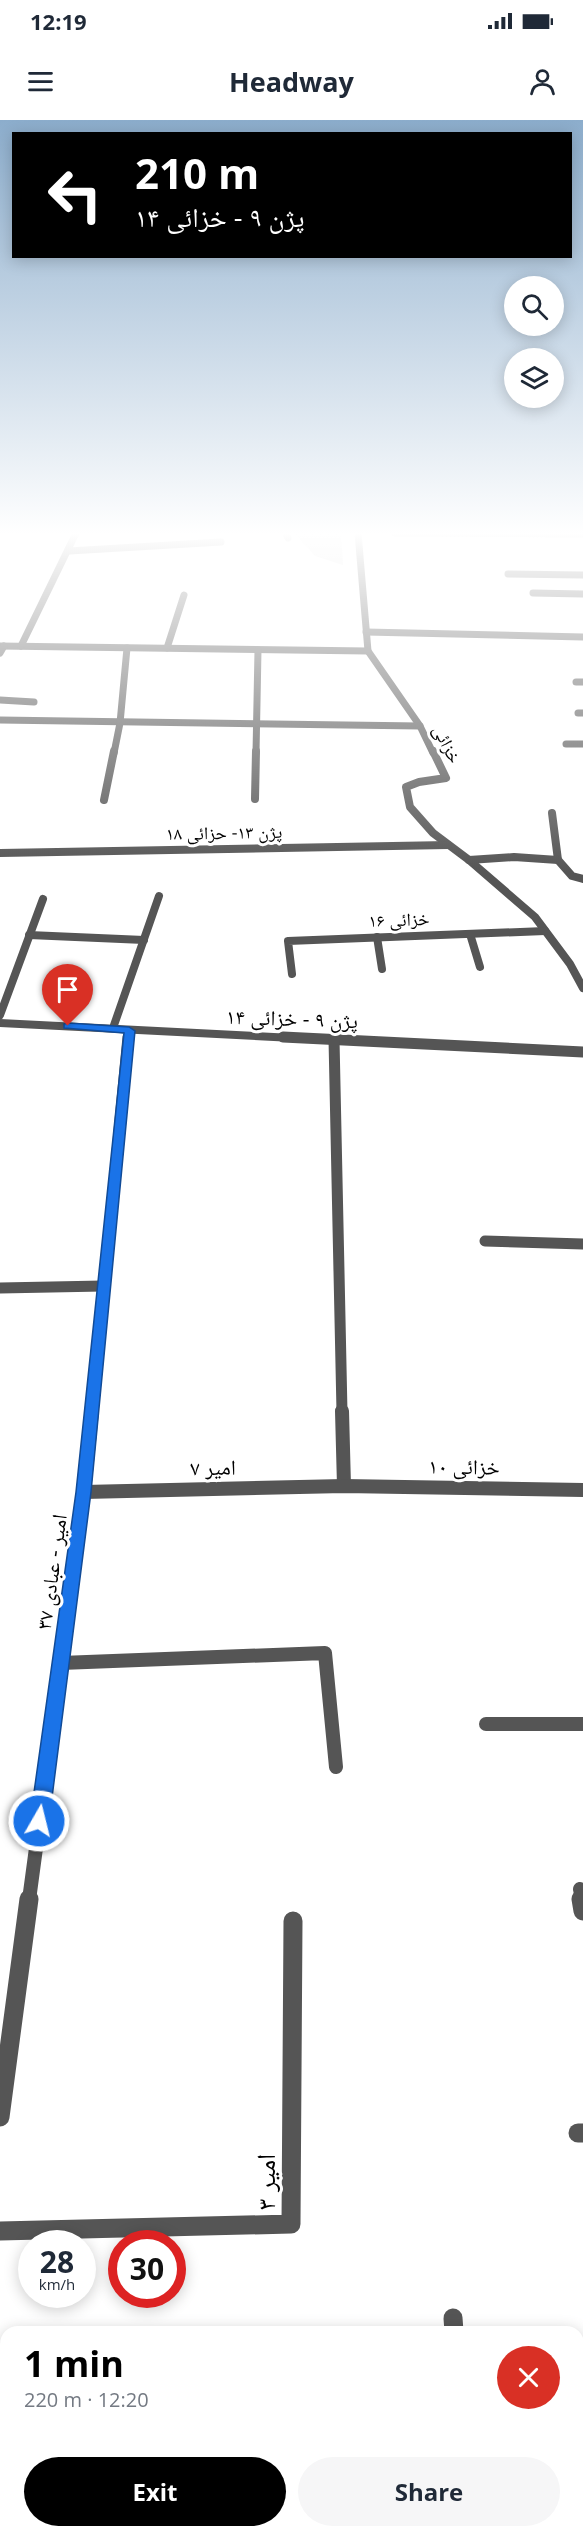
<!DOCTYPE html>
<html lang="en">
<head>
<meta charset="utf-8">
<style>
  :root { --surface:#fff; --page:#f6f6f7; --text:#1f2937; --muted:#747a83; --accent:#000 }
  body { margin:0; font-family:"Open Sans","Noto Naskh Arabic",sans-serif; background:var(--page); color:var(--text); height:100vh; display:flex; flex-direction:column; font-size:22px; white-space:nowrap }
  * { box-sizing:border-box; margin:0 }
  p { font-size:20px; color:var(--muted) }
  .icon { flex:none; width:33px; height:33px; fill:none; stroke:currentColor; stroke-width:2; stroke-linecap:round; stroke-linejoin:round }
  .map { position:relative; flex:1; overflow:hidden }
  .side { position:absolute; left:0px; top:2206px; width:584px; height:212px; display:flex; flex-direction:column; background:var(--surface); border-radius:18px 18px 0 0; box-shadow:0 3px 15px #0003 }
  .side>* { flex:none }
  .banner { position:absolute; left:12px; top:12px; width:560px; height:126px; border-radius:0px; box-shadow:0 3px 15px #0003; background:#000; color:#fff; overflow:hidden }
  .controls { position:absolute; left:504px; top:156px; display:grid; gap:12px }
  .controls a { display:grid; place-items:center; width:60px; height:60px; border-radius:50%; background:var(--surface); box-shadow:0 3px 15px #0003; font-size:30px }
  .speed { position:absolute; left:18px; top:2110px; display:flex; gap:12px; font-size:30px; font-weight:700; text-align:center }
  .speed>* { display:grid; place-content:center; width:78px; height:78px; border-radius:50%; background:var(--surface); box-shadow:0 3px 15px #0003; line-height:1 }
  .speed small { font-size:15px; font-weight:400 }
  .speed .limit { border:9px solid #d22; background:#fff; color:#111 }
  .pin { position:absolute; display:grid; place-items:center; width:51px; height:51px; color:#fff; margin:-62px -26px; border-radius:50% 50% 50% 0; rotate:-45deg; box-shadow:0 0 6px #0007 }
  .pin .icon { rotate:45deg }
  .me { position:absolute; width:66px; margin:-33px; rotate:8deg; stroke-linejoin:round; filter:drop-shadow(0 0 4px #0008) }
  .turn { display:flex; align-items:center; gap:21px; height:126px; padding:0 24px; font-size:27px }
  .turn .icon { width:78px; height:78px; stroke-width:2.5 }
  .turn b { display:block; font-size:42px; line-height:51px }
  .round { display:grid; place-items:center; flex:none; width:63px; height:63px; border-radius:32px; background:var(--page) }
  .head { display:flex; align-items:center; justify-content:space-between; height:102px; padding:0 24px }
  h1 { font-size:36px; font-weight:700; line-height:45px; color:var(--accent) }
  .button { display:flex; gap:12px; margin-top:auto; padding:12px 24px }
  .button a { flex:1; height:69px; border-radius:36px; background:var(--accent); color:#fff; font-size:24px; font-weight:700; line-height:69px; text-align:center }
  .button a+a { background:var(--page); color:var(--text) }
  .status { display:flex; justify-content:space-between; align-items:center; height:42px; padding:0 30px; background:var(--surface); direction:ltr }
  .status svg { height:16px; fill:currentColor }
  header { display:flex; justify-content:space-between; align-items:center; height:78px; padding:0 24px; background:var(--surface); font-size:27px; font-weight:700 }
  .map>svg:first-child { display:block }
  .green { fill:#dcdcdc }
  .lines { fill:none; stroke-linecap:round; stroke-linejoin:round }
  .minor-far4 { stroke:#555; stroke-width:7 }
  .minor-far3 { stroke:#555; stroke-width:8 }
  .minor-far2 { stroke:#555; stroke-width:11 }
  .minor-far1 { stroke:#555; stroke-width:14 }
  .minor { stroke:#555; stroke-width:19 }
  .tertiary { stroke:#555; stroke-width:7 }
  .route { fill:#1a73e8; stroke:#114b97; stroke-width:1.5 }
  .labels { text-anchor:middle; stroke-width:6; stroke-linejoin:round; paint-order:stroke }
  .far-street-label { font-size:18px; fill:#000; stroke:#fff }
  .street-label { font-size:21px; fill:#000; stroke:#fff }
  .near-street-label { font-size:26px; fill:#000; stroke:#fff }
</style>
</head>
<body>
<div class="status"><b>12:19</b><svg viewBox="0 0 49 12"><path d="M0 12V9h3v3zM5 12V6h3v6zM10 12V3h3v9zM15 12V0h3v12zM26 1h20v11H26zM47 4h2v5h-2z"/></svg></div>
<header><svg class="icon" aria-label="menu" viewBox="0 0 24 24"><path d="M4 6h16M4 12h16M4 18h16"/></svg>Headway<svg class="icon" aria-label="person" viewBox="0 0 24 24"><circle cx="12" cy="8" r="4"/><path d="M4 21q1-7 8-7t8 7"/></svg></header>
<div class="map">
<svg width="583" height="2417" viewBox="0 0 583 2417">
  <rect width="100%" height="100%" fill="#fff"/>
  <path class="green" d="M 294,413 L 341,413 L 343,445 L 315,436 Z"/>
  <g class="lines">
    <g class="minor-far4">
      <path d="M 286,413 L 288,418"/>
      <path d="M 358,413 L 368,531 L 420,606 L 433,633"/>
      <path d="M 395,413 L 583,414"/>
      <path d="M 69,431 L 221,422"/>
      <path d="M 508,454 L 583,455"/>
      <path d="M 533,473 L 583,474"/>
      <path d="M 366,512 L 583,517"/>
      <path d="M 0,526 L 368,531"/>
      <path d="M 21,526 L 76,413"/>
      <path d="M 167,528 L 184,475"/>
      <path d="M 576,562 L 583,562"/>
      <path d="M 0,580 L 34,582"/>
      <path d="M 578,593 L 583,593"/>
      <path d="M 0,600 L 420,606"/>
      <path d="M 566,624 L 583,624"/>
      <path d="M 114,633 L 120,603 L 127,528"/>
      <path d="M 256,633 L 258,530"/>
    </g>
    <g class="minor-far3">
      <path d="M 433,631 L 446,658 L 419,662 L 406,667 L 410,687 L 433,713 L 469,740 L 535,797 L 570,844 L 583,868"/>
      <path d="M 255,679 L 256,631"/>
      <path d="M 104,680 L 114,631"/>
      <path d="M 552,693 L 558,740"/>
      <path d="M 0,733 L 448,725"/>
      <path d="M 469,740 L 514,737 L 558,740 L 572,756 L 583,759"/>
      <path d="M 470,814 L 480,847"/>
      <path d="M 29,815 L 144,820"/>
      <path d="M 377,817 L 382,849"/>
      <path d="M 292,854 L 288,821 L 545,811"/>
      <path d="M 0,895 L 43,779"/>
      <path d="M 0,903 L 313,919"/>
      <path d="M 113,908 L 159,776"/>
      <path d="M 128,919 L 129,911"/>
    </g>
    <g class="minor-far2">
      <path d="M 283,917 L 583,932"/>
      <path d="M 334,919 L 342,1292"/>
      <path d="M 485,1121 L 583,1124"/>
      <path d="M 0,1168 L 103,1166"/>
      <path d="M 92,1292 L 128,917"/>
    </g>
    <g class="minor-far1">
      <path d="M 342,1291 L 344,1366"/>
      <path d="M 84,1372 L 344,1366 L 583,1370"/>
      <path d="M 61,1543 L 325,1533 L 336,1647"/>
      <path d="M 486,1604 L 583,1604"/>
      <path d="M 580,1769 L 582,1780"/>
      <path d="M 29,1780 L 84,1372 L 92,1291"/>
    </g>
    <g class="minor">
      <path d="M 581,1779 L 583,1791"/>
      <path d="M 0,1997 L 29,1779"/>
      <path d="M 578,2013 L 583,2013"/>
      <path d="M 0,2111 L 291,2104 L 293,1801"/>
      <path d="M 453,2198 L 454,2212"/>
      <path d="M 0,2316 L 6,2315"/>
      <path d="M 464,2412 L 464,2417"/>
    </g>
    <path class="tertiary" d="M 0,533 L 4,526"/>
  </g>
  <linearGradient id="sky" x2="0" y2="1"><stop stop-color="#8cadcc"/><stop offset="0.55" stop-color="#fff"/><stop offset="1" stop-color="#fff" stop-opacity="0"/></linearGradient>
  <rect width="583" height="752" fill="url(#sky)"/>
  <path class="route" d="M 68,903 L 129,907 L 135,911 L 91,1372 L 49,1701 L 46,1707 L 39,1709 L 33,1707 L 30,1701 L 76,1372 L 124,913 L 64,908 L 64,904 Z"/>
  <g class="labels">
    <g class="far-street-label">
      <text transform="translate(447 624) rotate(63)" y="6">خزائی</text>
      <text transform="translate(224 713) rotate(-1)" y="6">پژن ۱۳- حزائی ۱۸</text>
      <text transform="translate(399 800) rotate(-2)" y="6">خزائی ۱۶</text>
    </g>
    <g class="street-label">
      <text transform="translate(292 899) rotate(2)" y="7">پژن ۹ - خزائی ۱۴</text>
      <text transform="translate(464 1347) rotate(1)" y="7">خزائی ۱۰</text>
      <text transform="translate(213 1348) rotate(-1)" y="7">امیر ۷</text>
      <text transform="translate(52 1452) rotate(-82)" y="7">امیر - عبادی ۳۷</text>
    </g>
    <g class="near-street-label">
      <text transform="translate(266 2062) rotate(-90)" y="9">امیر ۳</text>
    </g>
  </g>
</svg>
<div class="controls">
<a><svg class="icon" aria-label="search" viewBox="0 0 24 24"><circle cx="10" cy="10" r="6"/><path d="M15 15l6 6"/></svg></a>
<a><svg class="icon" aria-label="layers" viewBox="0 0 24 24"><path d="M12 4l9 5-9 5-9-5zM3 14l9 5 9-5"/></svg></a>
</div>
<div class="speed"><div>28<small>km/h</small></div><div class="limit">30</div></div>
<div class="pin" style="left:68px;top:906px;background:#d93025"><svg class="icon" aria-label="arrive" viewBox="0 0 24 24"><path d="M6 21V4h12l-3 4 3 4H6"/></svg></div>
<svg class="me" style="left:39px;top:1701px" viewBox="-20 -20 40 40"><circle r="17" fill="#1a73e8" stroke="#fff" stroke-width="3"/><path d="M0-11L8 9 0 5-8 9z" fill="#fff"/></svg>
<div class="banner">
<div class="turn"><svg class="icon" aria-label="left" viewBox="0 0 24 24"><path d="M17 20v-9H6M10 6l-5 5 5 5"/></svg><div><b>210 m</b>پژن ۹ - خزائی ۱۴</div></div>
</div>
<section class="side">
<div class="head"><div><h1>1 min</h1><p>220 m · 12:20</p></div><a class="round" style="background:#d93025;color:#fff"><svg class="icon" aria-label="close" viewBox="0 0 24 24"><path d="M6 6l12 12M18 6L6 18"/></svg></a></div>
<div class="button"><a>Exit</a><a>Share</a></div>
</section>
</div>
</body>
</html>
